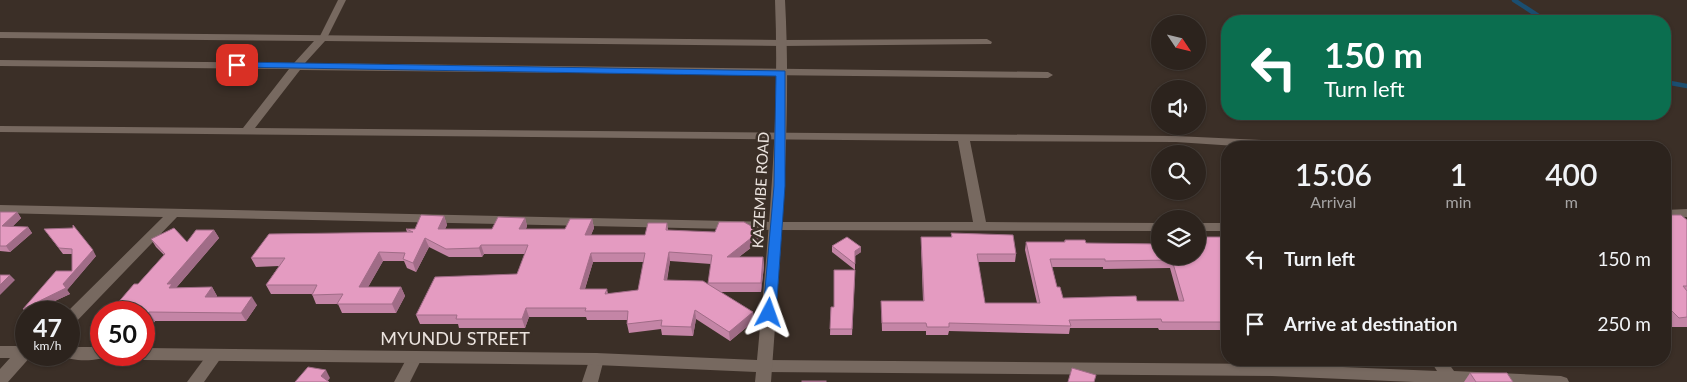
<!DOCTYPE html>
<html lang="en">
<head>
<meta charset="utf-8">
<style>
  :root { --surface:#2c231d; --page:#382f2a; --text:#f1f3f6; --muted:#a6a4a4; --line:#48403b }
  body { margin:0; font-family:Lato,sans-serif; background:var(--page); color:var(--text); height:100vh; display:flex; flex-direction:column; font-size:19px; white-space:nowrap }
  * { box-sizing:border-box; margin:0 }
  p { font-size:16px; color:var(--muted) }
  .icon { flex:none; width:28px; height:28px; fill:none; stroke:currentColor; stroke-width:2; stroke-linecap:round; stroke-linejoin:round }
  .map { position:relative; flex:1; overflow:hidden }
  .panel { position:absolute; left:1221px; top:141px; width:450px; height:225px; display:flex; flex-direction:column; background:var(--surface); border-radius:20px; box-shadow:0 1px 4px #0004,0 0 0 1px var(--line) }
  .panel>* { flex:none }
  .guide { position:absolute; left:1221px; top:15px; width:450px; height:105px; border-radius:20px; box-shadow:0 1px 4px #0004,0 0 0 1px var(--line); background:#0b6e4f; color:#fff; overflow:hidden }
  .needle { width:32px; rotate:125deg }
  .tools { position:absolute; left:1151px; top:15px; display:grid; gap:10px }
  .tools a { display:grid; place-items:center; width:55px; height:55px; border-radius:50%; background:var(--surface); box-shadow:0 1px 4px #0004,0 0 0 1px var(--line); font-size:25px }
  .speed { position:absolute; left:15px; top:301px; display:flex; gap:10px; font-size:25px; font-weight:700; text-align:center }
  .speed>* { display:grid; place-content:center; width:65px; height:65px; border-radius:50%; background:var(--surface); box-shadow:0 1px 4px #0004,0 0 0 1px var(--line); line-height:1 }
  .speed small { font-size:12px; font-weight:400 }
  .speed .limit { border:8px solid #d22; background:#fff; color:#111 }
  .pin { position:absolute; display:grid; place-items:center; width:42px; height:42px; color:#fff; margin:-21px; border-radius:10px; box-shadow:0 2px 8px #0006 }
  .me { position:absolute; width:55px; margin:-28px; rotate:4deg; stroke-linejoin:round; filter:drop-shadow(0 0 4px #0008) }
  .turn { display:flex; align-items:center; gap:18px; height:105px; padding:0 20px; font-size:22px }
  .turn .icon { width:65px; height:65px; stroke-width:2.5 }
  .turn b { display:block; font-size:35px; line-height:42px }
  .eta { display:flex; justify-content:space-evenly; align-items:center; height:85px; text-align:center }
  .eta b { font-size:30px; font-weight:600; line-height:35px }
  ul { padding:0; list-style:none }
  li { display:flex; align-items:center; gap:15px; height:65px; padding:0 20px }
  li div { flex:1 }
  li b { display:block; font-size:19px }
  li em { font-style:normal }
  .map>svg:first-child { display:block }
  .lines { fill:none; stroke-linecap:round; stroke-linejoin:round }
  .stream { stroke:#1b4e70; stroke-width:4.5 }
  .lane { fill:#776960; fill-rule:evenodd }
  .street { fill:#776960; fill-rule:evenodd }
  .secondary { fill:#776960; fill-rule:evenodd }
  .wall { fill:#c485a6; fill-rule:evenodd }
  .shaded-wall { fill:#a06c87 }
  .building { fill:#e49bc1; stroke:#a06c87; fill-rule:evenodd }
  .route { fill:#1a73e8; stroke:#114b97 }
  .labels { text-anchor:middle; stroke-width:5; stroke-linejoin:round; paint-order:stroke }
  .street-label { font-size:15px; fill:#ebe3de; stroke:#3b2f27 }
  .near-street-label { font-size:18px; fill:#ebe3de; stroke:#3b2f27 }
</style>
</head>
<body>
<div class="map">
<svg width="1687" height="382" viewBox="0 0 1687 382">
  <rect width="100%" height="100%" fill="#3b2f27"/>
  <g class="lines">
    <g class="stream">
      <path d="M 1514,0 L 1546,21"/>
      <path d="M 1665,82 L 1687,86"/>
    </g>
    <path class="lane" d="M 338,0 L 346,0 L 326,40 L 320,40 L 319,38 Z"/>
    <g class="street">
      <path d="M 0,32 L 782,40 L 987,39 L 992,42 L 991,44 L 782,46 L 325,41 L 305,63 L 1048,72 L 1053,75 L 1048,78 L 300,70 L 255,128 L 1176,136 L 1303,142 L 1587,140 L 1593,144 L 1587,148 L 1266,148 L 1176,142 L 970,141 L 986,222 L 1160,223 L 1160,231 L 776,230 L 177,217 L 74,324 L 69,325 L 67,312 L 163,217 L 0,213 L 0,205 L 776,222 L 973,222 L 958,141 L 0,132 L 0,126 L 243,128 L 289,69 L 0,66 L 0,60 L 294,63 L 314,41 L 0,38 Z"/>
      <path d="M 1687,209 L 1687,217 L 1665,218 L 1665,210 Z"/>
      <rect x="1198" y="223" width="30" height="8"/>
      <path d="M 215,349 L 220,351 L 223,355 L 204,382 L 187,382 L 210,351 Z"/>
      <path d="M 414,352 L 419,354 L 422,358 L 410,382 L 394,382 L 409,354 Z"/>
      <path d="M 596,353 L 601,355 L 604,359 L 598,382 L 582,382 L 591,355 Z"/>
      <path d="M 765,360 L 1272,364 L 1437,371 L 1430,360 L 1446,360 L 1454,371 L 1561,376 L 1567,378 L 1569,382 L 1414,382 L 1272,376 L 765,372 L 760,370 L 757,366 L 760,362 Z"/>
    </g>
    <g class="secondary">
      <path d="M 775,0 L 785,0 C 792,127 780,255 771,382 L 755,382 L 756,372 L 596,365 L 144,360 L 139,358 L 137,355 L 144,355 L 144,348 L 596,353 L 757,360 C 768,240 780,120 775,0 Z"/>
      <path d="M 0,346 L 26,346 L 26,355 L 32,355 L 8,382 L 0,382 L 0,369 L 10,358 L 0,358 Z"/>
      <path d="M 69,347 L 101,347 L 101,355 L 108,355 C 100,362 70,362 62,355 L 69,355 Z"/>
    </g>
  </g>
  <g class="wall">
    <path d="M 0,212 L 17,212 L 21,218 L 12,227 L 28,227 L 32,233 L 10,252 L 0,251 Z"/>
    <path d="M 1665,215 L 1687,220 L 1687,327 L 1671,327 L 1665,321 Z"/>
    <path d="M 444,216 L 447,225 L 445,229 L 492,229 L 525,218 L 527,226 L 526,229 L 565,229 L 592,219 L 594,228 L 591,235 L 645,235 L 667,223 L 668,230 L 761,240 L 739,257 L 763,257 L 764,266 L 761,292 L 720,292 L 753,312 L 754,321 L 730,341 L 696,319 L 693,336 L 662,335 L 661,329 L 629,333 L 627,324 L 627,320 L 587,320 L 586,317 L 529,317 L 525,328 L 459,328 L 458,324 L 420,324 L 416,315 L 517,274 L 525,254 L 484,254 L 482,257 L 449,257 L 429,247 L 416,272 L 407,268 L 404,261 L 383,261 L 368,287 L 401,287 L 405,296 L 396,313 L 342,313 L 338,304 L 316,304 L 312,294 L 271,294 L 266,285 L 279,266 L 256,267 L 251,258 L 407,232 L 406,229 L 415,229 ZM 670,261 L 711,264 L 708,284 L 667,281 ZM 593,262 L 644,262 L 638,290 L 608,294 L 607,289 L 585,289 Z"/>
    <path d="M 44,229 L 96,256 L 67,290 L 70,294 L 31,312 L 26,312 L 72,271 L 72,254 L 63,254 Z"/>
    <path d="M 214,230 L 219,238 L 176,288 L 212,287 L 217,296 L 216,297 L 257,305 L 246,321 L 155,321 L 153,324 L 144,324 L 144,312 L 138,284 L 164,255 L 156,247 L 151,239 L 187,242 Z"/>
    <path d="M 951,233 L 1016,254 L 1015,262 L 978,262 L 985,303 L 1037,303 L 1025,250 L 1026,242 L 1064,242 L 1065,240 L 1160,256 L 1228,237 L 1228,330 L 1159,330 L 1158,328 L 1070,328 L 1069,334 L 949,331 L 948,335 L 926,335 L 926,331 L 882,331 L 881,301 L 923,301 L 921,245 L 921,237 L 951,237 ZM 1052,267 L 1103,267 L 1103,269 L 1170,268 L 1179,301 L 1137,301 L 1063,298 L 1057,287 Z"/>
    <path d="M 832,246 L 861,247 L 861,252 L 855,256 L 855,275 L 852,335 L 830,335 L 831,307 L 834,307 L 855,270 L 832,252 Z"/>
    <path d="M 1470,373 L 1513,382 L 1464,382 Z"/>
  </g>
  <g class="shaded-wall">
    <path d="M 17,212 L 21,218 L 7,232 L 2,226 Z"/>
    <path d="M 444,216 L 447,225 L 441,238 L 438,229 Z"/>
    <path d="M 525,218 L 527,226 L 522,238 L 519,229 Z"/>
    <path d="M 592,219 L 594,228 L 587,244 L 585,235 Z"/>
    <path d="M 28,227 L 32,233 L 10,252 L 6,246 Z"/>
    <path d="M 214,230 L 219,238 L 175,289 L 174,296 L 167,284 Z"/>
    <path d="M 760,231 L 761,240 L 727,266 L 727,257 Z"/>
    <path d="M 425,238 L 429,247 L 416,272 L 413,263 Z"/>
    <path d="M 481,245 L 484,254 L 482,257 L 479,248 Z"/>
    <path d="M 861,247 L 861,252 L 855,256 L 855,251 Z"/>
    <path d="M 93,250 L 96,256 L 67,290 L 70,294 L 31,312 L 26,313 L 23,309 L 63,284 Z"/>
    <path d="M 379,252 L 383,261 L 363,296 L 359,287 Z"/>
    <path d="M 669,252 L 670,261 L 665,289 L 664,280 Z"/>
    <path d="M 591,253 L 593,262 L 582,298 L 580,289 Z"/>
    <path d="M 763,257 L 764,266 L 761,292 L 761,283 Z"/>
    <path d="M 10,275 L 15,280 L 0,295 L 0,285 Z"/>
    <path d="M 212,287 L 217,296 L 210,305 L 205,297 Z"/>
    <path d="M 401,287 L 405,296 L 396,313 L 392,304 Z"/>
    <path d="M 252,297 L 257,305 L 246,321 L 241,313 Z"/>
    <path d="M 526,308 L 529,317 L 525,328 L 522,319 Z"/>
    <path d="M 695,310 L 696,319 L 693,336 L 691,327 Z"/>
    <path d="M 149,312 L 155,321 L 153,324 L 147,315 Z"/>
    <path d="M 753,312 L 754,321 L 730,341 L 729,332 Z"/>
    <path d="M 326,370 L 330,378 L 327,382 L 321,376 Z"/>
  </g>
  <g class="building">
    <path d="M 0,212 L 17,212 L 2,226 L 28,227 L 6,246 L 0,246 Z"/>
    <path d="M 421,215 L 444,216 L 438,229 L 492,229 L 498,217 L 525,218 L 519,229 L 565,229 L 570,219 L 592,219 L 585,235 L 645,235 L 648,223 L 667,223 L 666,230 L 715,232 L 719,222 L 744,222 L 760,231 L 727,257 L 763,257 L 761,283 L 708,283 L 712,255 L 669,252 L 664,280 L 703,281 L 753,312 L 729,332 L 695,310 L 691,327 L 661,326 L 662,320 L 627,324 L 628,311 L 585,311 L 586,308 L 526,308 L 522,319 L 456,319 L 457,315 L 416,315 L 435,277 L 517,274 L 528,245 L 481,245 L 479,248 L 446,249 L 425,238 L 413,263 L 403,259 L 405,253 L 379,252 L 359,287 L 401,287 L 392,304 L 337,304 L 343,294 L 312,295 L 317,285 L 266,285 L 285,258 L 251,258 L 269,234 L 413,232 L 406,229 L 415,229 ZM 591,253 L 645,253 L 638,290 L 605,294 L 607,289 L 580,289 Z"/>
    <path d="M 1665,215 L 1681,215 L 1687,220 L 1687,286 L 1683,286 L 1687,291 L 1687,317 L 1679,318 L 1670,309 L 1665,309 L 1665,222 L 1668,222 L 1665,219 Z"/>
    <path d="M 73,225 L 93,250 L 63,284 L 66,288 L 23,309 L 56,271 L 72,271 L 72,249 L 59,248 L 44,229 L 73,228 Z"/>
    <path d="M 174,228 L 187,242 L 196,230 L 214,230 L 167,284 L 172,284 L 169,288 L 212,287 L 205,297 L 252,297 L 241,313 L 149,312 L 147,315 L 144,315 L 144,312 L 110,312 L 134,284 L 138,284 L 165,254 L 151,239 Z"/>
    <path d="M 951,233 L 1013,235 L 1016,254 L 977,254 L 985,303 L 1040,303 L 1026,242 L 1065,242 L 1065,240 L 1085,240 L 1086,243 L 1160,244 L 1160,256 L 1198,256 L 1198,237 L 1228,237 L 1228,322 L 1162,322 L 1161,319 L 1069,320 L 1071,326 L 949,323 L 949,327 L 927,327 L 926,323 L 882,323 L 881,301 L 924,301 L 921,237 L 952,237 ZM 1050,259 L 1105,259 L 1105,261 L 1172,260 L 1184,301 L 1137,301 L 1136,296 L 1063,298 L 1060,287 L 1057,287 Z"/>
    <path d="M 847,237 L 861,247 L 855,251 L 855,264 L 832,246 Z"/>
    <path d="M 834,270 L 855,270 L 852,329 L 830,329 L 831,307 L 834,307 Z"/>
    <path d="M 0,275 L 10,275 L 0,285 Z"/>
    <path d="M 308,367 L 326,370 L 321,376 L 329,382 L 295,382 Z"/>
    <path d="M 1072,368 L 1096,375 L 1094,382 L 1068,382 Z"/>
    <path d="M 1470,373 L 1507,373 L 1513,382 L 1476,382 Z"/>
    <rect x="802" y="381" width="24" height="1"/>
  </g>
  <path class="route" d="M 237,62 L 785,71 L 785,186 L 776,313 L 769,318 L 763,313 L 774,186 L 776,76 L 234,67 L 233,65 Z"/>
  <g class="labels">
    <g class="street-label">
      <text transform="translate(761 190) rotate(-87)" y="5">KAZEMBE ROAD</text>
    </g>
    <g class="near-street-label">
      <text x="455" y="345">MYUNDU STREET</text>
    </g>
  </g>
</svg>
<div class="tools">
<a><svg class="needle" viewBox="-14 -14 28 28"><path d="M0-13l5 13h-10z" fill="#e53935"/><path d="M0 13l5-13h-10z" fill="#a6a4a4"/></svg></a>
<a><svg class="icon" aria-label="sound" viewBox="0 0 24 24"><path d="M4 9h4l5-4v14l-5-4H4zM17 9q2 3 0 6"/></svg></a>
<a><svg class="icon" aria-label="search" viewBox="0 0 24 24"><circle cx="10" cy="10" r="6"/><path d="M15 15l6 6"/></svg></a>
<a><svg class="icon" aria-label="layers" viewBox="0 0 24 24"><path d="M12 4l9 5-9 5-9-5zM3 14l9 5 9-5"/></svg></a>
</div>
<div class="speed"><div>47<small>km/h</small></div><div class="limit">50</div></div>
<div class="pin" style="left:237px;top:65px;background:#d93025"><svg class="icon" aria-label="arrive" viewBox="0 0 24 24"><path d="M6 21V4h12l-3 4 3 4H6"/></svg></div>
<svg class="me" style="left:769px;top:313px" viewBox="-20 -20 40 40"><path d="M0-17L14 15 0 8-14 15z" fill="#1a73e8" stroke="#fff" stroke-width="4"/></svg>
<div class="guide">
<div class="turn"><svg class="icon" aria-label="left" viewBox="0 0 24 24"><path d="M17 20v-9H6M10 6l-5 5 5 5"/></svg><div><b>150 m</b>Turn left</div></div>
</div>
<section class="panel">
<div class="eta">
<div><b>15:06</b><p>Arrival</p></div>
<div><b>1</b><p>min</p></div>
<div><b>400</b><p>m</p></div>
</div>
<ul>
<li><svg class="icon" aria-label="left" viewBox="0 0 24 24"><path d="M17 20v-9H6M10 6l-5 5 5 5"/></svg><div><b>Turn left</b></div><em>150 m</em></li>
<li><svg class="icon" aria-label="arrive" viewBox="0 0 24 24"><path d="M6 21V4h12l-3 4 3 4H6"/></svg><div><b>Arrive at destination</b></div><em>250 m</em></li>
</ul>
</section>
</div>
</body>
</html>
